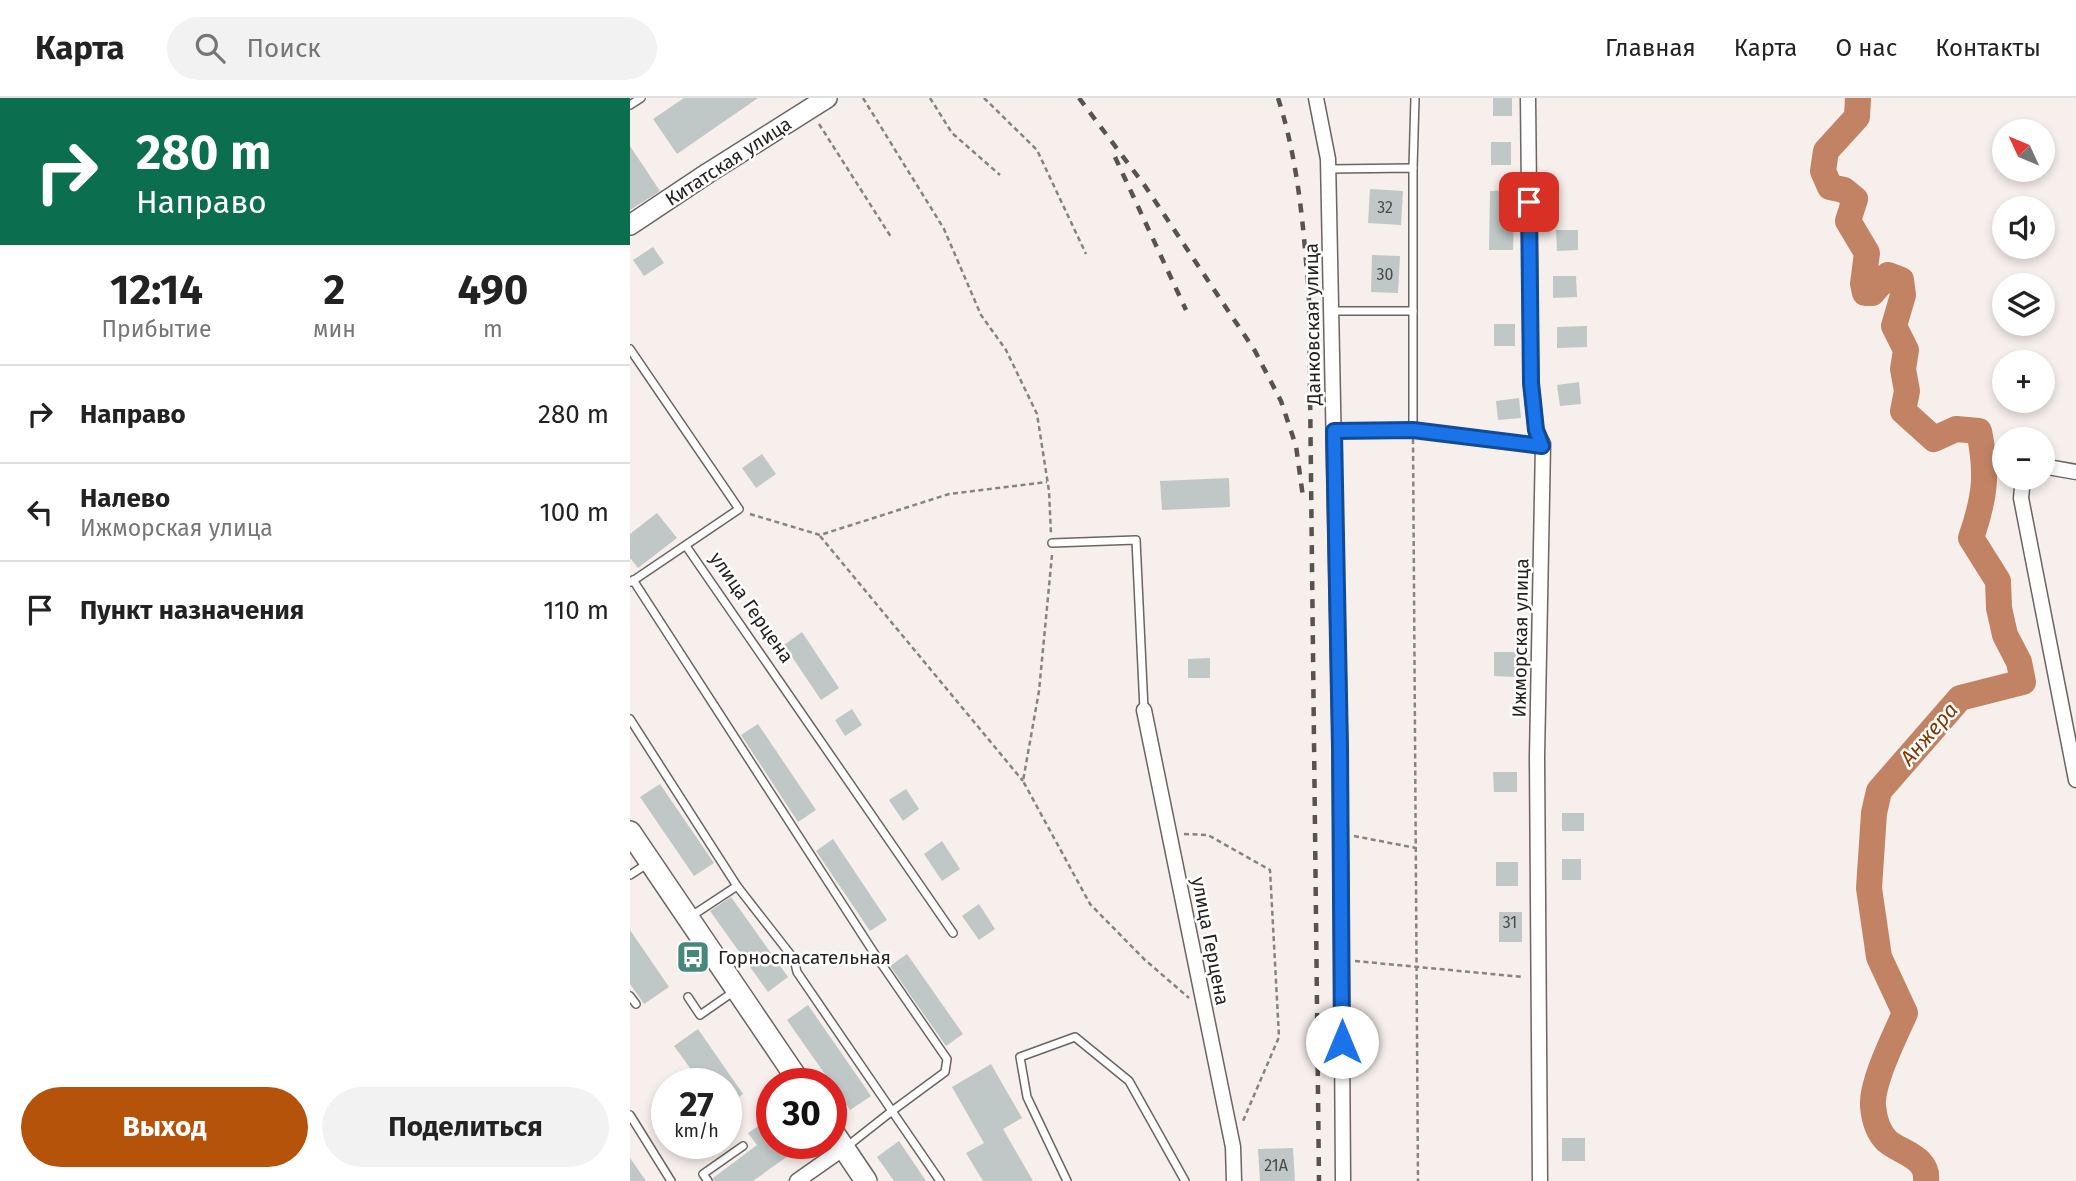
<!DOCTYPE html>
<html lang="ru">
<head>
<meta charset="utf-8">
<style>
  :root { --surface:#fff; --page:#f2f2f2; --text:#222; --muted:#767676; --line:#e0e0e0; --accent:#b45309 }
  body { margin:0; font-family:"Fira Sans",sans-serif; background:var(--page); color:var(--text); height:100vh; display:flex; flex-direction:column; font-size:26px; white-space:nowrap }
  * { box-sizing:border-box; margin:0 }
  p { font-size:23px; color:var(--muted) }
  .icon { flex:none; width:38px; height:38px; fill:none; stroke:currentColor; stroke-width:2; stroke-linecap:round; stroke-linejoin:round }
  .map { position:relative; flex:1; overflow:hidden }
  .details { display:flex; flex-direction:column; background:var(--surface); width:630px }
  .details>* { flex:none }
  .top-card { background:#0b6e4f; color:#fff; overflow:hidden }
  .needle { width:46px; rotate:314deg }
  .fabs { position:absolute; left:1362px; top:21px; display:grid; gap:14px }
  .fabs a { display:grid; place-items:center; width:63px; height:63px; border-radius:50%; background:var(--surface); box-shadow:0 4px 10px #0003; font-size:35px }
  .speed { position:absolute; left:21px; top:970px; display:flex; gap:14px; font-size:35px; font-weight:700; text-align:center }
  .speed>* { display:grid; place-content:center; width:91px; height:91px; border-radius:50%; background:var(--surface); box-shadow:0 4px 10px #0003; line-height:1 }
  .speed small { font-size:18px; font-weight:400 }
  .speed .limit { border:10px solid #d22; background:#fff; color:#111 }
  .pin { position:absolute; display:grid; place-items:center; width:60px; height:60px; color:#fff; margin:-30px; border-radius:14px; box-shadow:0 4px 10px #0006 }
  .me { position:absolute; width:77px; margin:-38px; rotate:0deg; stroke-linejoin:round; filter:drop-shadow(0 0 5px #0008) }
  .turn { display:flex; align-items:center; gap:24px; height:147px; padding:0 21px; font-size:32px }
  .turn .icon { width:91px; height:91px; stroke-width:2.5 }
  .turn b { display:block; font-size:49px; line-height:60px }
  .eta { display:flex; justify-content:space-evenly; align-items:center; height:119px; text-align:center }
  .eta b { font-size:42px; font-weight:700; line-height:49px }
  .button { display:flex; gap:14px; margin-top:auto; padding:14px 21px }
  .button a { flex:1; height:80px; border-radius:42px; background:var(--accent); color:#fff; font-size:28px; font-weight:700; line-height:80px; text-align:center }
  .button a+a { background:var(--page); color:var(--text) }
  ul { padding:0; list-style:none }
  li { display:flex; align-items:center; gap:21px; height:98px; padding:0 21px; border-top:2px solid var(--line) }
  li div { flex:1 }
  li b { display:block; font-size:26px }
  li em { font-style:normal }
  header { display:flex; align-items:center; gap:42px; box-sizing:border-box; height:98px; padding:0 35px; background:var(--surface); border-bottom:2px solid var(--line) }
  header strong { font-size:33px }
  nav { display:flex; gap:38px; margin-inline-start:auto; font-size:24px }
  .search { width:490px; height:63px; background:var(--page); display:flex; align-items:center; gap:18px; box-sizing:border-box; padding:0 24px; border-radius:38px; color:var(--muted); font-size:26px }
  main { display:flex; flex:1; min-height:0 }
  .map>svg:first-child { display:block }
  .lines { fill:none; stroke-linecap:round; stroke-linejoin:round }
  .river { stroke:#c18364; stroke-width:26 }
  .building { fill:#bfc8c6 }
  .service-casing { stroke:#6b6461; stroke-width:10 }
  .minor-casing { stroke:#6b6461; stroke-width:17 }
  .tertiary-casing { stroke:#6b6461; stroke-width:22 }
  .secondary-casing { stroke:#6b6461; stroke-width:24 }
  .path { stroke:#888280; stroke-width:2.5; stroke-dasharray:5 3.5; stroke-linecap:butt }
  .service { stroke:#fff; stroke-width:7 }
  .minor { stroke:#fff; stroke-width:14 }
  .tertiary { stroke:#fff; stroke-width:19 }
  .secondary { stroke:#fff; stroke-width:21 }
  .rail { stroke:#575351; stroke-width:4.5; stroke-dasharray:9 9; stroke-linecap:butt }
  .route-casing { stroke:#114b97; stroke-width:18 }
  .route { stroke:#1a73e8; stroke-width:12 }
  .labels { text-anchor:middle; stroke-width:5; stroke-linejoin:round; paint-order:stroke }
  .number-label { font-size:16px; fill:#4a4a49 }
  .street-label { font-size:19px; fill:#23201f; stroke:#fff }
  .poi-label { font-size:19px; fill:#23201f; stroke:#fff; text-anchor:start }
  .water-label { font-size:21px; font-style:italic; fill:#823601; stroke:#fff }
</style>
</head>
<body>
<header>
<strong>Карта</strong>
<div class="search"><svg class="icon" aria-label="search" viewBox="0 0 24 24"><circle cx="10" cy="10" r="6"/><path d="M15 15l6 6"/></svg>Поиск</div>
<nav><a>Главная</a><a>Карта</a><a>О нас</a><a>Контакты</a></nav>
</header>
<main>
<section class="details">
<div class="top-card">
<div class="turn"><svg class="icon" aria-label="right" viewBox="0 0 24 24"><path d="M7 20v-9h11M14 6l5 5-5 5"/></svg><div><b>280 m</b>Направо</div></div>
</div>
<div class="eta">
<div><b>12:14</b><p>Прибытие</p></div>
<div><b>2</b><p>мин</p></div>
<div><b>490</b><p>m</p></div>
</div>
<ul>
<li><svg class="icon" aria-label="right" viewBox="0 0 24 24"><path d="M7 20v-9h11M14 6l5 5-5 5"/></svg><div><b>Направо</b></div><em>280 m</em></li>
<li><svg class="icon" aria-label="left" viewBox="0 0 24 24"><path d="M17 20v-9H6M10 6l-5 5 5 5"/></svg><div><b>Налево</b><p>Ижморская улица</p></div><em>100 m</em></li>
<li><svg class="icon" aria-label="arrive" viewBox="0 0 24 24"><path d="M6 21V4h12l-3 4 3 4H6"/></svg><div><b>Пункт назначения</b></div><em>110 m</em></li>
</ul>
<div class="button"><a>Выход</a><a>Поделиться</a></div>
</section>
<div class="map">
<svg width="1446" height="1083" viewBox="0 0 1446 1083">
  <rect width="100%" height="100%" fill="#f7efeb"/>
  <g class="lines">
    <path class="river" d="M 1228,0 L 1227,19 L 1196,53 L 1193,73 L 1200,89 L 1214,92 L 1225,101 L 1218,123 L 1237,155 L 1233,186 L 1235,195 L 1242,195 L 1258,177 L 1271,182 L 1273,197 L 1264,228 L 1276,252 L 1273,271 L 1277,293 L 1273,313 L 1304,341 L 1326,331 L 1349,333 C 1358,377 1355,399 1341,440 L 1368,483 L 1369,510 L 1375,537 L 1389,564 L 1393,584 L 1330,600 L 1249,693 L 1244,715 L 1239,790 L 1249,859 L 1275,915 C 1265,938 1241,985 1243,1008 C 1244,1020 1248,1034 1257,1043 C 1271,1055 1299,1059 1296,1083"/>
  </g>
  <g class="building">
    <path d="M 54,0 L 128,0 L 47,56 L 23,21 Z"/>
    <rect x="863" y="0" width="19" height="18"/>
    <rect x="861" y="44" width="20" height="23"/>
    <path d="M 0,48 L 30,93 L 0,112 Z"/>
    <path d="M 740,91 L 773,93 L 771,127 L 738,125 Z"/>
    <path d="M 885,92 L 883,152 L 859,152 L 860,93 Z"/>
    <path d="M 926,132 L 948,132 L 948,152 L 927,153 Z"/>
    <path d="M 23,149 L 34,165 L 14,178 L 3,162 Z"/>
    <path d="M 742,157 L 770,158 L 768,195 L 741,194 Z"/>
    <path d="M 923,178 L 946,178 L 947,199 L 923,200 Z"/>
    <rect x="864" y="226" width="21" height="22"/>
    <path d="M 957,228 L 957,249 L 927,250 L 927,229 Z"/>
    <path d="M 949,284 L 951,306 L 930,308 L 927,287 Z"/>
    <path d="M 889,300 L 891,320 L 868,322 L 866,303 Z"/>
    <path d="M 132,356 L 146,376 L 126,390 L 112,370 Z"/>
    <path d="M 599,380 L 600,409 L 532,412 L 530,383 Z"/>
    <path d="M 27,415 L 47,440 L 8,470 L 0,460 L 0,436 Z"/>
    <path d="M 172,534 L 209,590 L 191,602 L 154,547 Z"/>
    <path d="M 864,554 L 886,554 L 886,579 L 864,578 Z"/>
    <path d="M 580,560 L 580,580 L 558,580 L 558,561 Z"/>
    <path d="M 222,611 L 232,627 L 215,638 L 205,622 Z"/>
    <path d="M 128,626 L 186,712 L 168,724 L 111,637 Z"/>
    <path d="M 863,674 L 887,674 L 887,694 L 864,694 Z"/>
    <path d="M 30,686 L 84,765 L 64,778 L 10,699 Z"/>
    <path d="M 276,691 L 289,711 L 273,723 L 259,702 Z"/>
    <rect x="932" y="715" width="22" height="18"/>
    <path d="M 203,741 L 257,822 L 240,833 L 186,753 Z"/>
    <path d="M 312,743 L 330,771 L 312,783 L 294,756 Z"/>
    <rect x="932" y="761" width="19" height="21"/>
    <rect x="866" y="764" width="22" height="24"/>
    <path d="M 101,799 L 158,879 L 138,894 L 80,813 Z"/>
    <path d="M 349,806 L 365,831 L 349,842 L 332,818 Z"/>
    <rect x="869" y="814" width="23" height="30"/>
    <path d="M 0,832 L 39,889 L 14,906 L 0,886 Z"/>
    <path d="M 277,856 L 333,936 L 316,948 L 260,868 Z"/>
    <path d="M 178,907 L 241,998 L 220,1012 L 157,922 Z"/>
    <path d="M 68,931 L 113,996 L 96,1008 L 96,985 L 71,985 L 44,948 Z"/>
    <path d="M 361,966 L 392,1020 L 373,1031 L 403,1083 L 353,1083 L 336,1055 L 354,1045 L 322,989 Z"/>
    <path d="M 133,1025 L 142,1036 L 142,1045 L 148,1045 L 158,1058 L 123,1083 L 84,1083 L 83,1080 L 127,1047 L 118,1035 Z"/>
    <rect x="932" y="1040" width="23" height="23"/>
    <path d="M 269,1043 L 296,1083 L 264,1083 L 247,1059 Z"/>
    <path d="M 663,1050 L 665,1083 L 630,1083 L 628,1051 Z"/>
    <path d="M 0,1060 L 16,1083 L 0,1083 Z"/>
  </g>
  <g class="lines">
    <defs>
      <g id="service">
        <path d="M 0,7 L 11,0"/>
        <path d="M 783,70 L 785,0"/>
        <path d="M 699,71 L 783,70 L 783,332 L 704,333"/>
        <path d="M 702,213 L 783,213"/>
        <path d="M 0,251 L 109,411 L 1,484"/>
        <path d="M 783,332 L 914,349"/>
        <path d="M 422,445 L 506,442 L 514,612"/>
        <path d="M 56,448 L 323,835"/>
        <path d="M 3,482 L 246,858 L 317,961 L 315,974 L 262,1013 L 310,1083"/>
        <path d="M 0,621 L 107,788"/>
        <path d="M 0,777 L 17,766"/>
        <path d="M 60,819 L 107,788 L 164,861 L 167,874 L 262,1013 L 215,1050"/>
        <path d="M 0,898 L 6,906"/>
        <path d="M 58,899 L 70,917 L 106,892"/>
        <path d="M 0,1017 L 41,1083"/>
        <path d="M 78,1083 L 73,1076 L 113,1048"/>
        <path d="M 437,1083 L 397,999 L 390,959 L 445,939 L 499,983 L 555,1083"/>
      </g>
      <g id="minor">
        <path d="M 686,0 L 698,61 L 710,650 L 713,1083"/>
        <path d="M 898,0 L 901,285 L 906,332 L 913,346 L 907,659 L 910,1083"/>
        <path d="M 1412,368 L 1446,374"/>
        <path d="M 1393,380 L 1391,400 L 1446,682"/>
        <path d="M 514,612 L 603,1049 L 604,1083"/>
        <path d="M 167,1083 L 214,1050"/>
      </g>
      <path id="tertiary" d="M 0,127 L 78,75 L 197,0"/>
      <g id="secondary">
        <path d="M 0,734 L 170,985"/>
        <path d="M 201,1031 L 236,1083"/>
      </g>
    </defs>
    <use href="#service" class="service-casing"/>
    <use href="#minor" class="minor-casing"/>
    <use href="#tertiary" class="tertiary-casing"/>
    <use href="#secondary" class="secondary-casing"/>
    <g class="path">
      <path d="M 233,0 L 314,131 L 351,217 L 376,252 L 407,316 L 419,393 L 421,436"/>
      <path d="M 300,0 L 322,35 L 370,77"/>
      <path d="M 354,0 L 407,52 L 456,156"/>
      <path d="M 189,26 L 261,139"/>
      <path d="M 783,341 L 788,1083"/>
      <path d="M 120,416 L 190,437 L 319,396 L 417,384"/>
      <path d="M 190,438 L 393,683"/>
      <path d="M 422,457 L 409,593 L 393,683 L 460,806 L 514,861 L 559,900"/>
      <path d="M 554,736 L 578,737 L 640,772 L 649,939 L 613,1023"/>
      <path d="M 724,738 L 786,750"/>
      <path d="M 725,863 L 893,879"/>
    </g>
    <use href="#service" class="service"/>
    <use href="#minor" class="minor"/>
    <use href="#tertiary" class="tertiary"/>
    <use href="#secondary" class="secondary"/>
    <g class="rail">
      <path d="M 449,0 L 515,88 L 625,253 L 651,303 L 666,348 L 673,399"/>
      <path d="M 648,0 C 669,65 674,134 679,202 L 689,1083"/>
      <path d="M 485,59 L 556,212"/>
    </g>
  </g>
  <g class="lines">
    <defs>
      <path id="route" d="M 712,944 L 710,650 L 704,333 L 783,332 L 912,348 L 906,332 L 901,285 L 899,104"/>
    </defs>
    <use href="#route" class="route-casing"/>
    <use href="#route" class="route"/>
  </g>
  <defs>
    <symbol id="bus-square" viewBox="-11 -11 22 22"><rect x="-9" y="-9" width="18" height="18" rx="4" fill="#46897c" stroke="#fff"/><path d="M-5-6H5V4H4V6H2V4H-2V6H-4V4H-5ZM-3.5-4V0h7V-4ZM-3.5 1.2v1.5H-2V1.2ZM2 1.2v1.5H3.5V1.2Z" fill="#fff"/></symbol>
  </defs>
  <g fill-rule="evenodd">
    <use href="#bus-square" x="44" y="840" width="38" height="38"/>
  </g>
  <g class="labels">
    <g class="number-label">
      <text x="755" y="115">32</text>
      <text x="755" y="182">30</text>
      <text x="880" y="830">31</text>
      <text x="646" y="1073">21А</text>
    </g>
    <g class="street-label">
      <text transform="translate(98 63) rotate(-33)" y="7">Китатская улица</text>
      <text transform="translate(682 226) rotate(-91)" y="7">Данковская улица</text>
      <text transform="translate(122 509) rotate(55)" y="7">улица Герцена</text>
      <text transform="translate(890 540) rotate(-89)" y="7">Ижморская улица</text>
      <text transform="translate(581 843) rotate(79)" y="7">улица Герцена</text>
    </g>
    <g class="poi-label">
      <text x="88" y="866">Горноспасательная</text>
    </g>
    <g class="water-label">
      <text transform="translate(1299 636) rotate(-49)" y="7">Анжера</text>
    </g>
  </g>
</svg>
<div class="fabs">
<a><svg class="needle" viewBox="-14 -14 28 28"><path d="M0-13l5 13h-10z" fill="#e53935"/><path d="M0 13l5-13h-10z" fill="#767676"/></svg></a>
<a><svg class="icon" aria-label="sound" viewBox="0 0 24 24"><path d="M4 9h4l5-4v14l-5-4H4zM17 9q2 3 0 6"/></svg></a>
<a><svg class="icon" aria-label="layers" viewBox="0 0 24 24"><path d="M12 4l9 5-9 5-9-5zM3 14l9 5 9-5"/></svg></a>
<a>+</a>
<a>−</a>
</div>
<div class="speed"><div>27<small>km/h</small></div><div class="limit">30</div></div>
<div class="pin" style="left:899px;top:104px;background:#d93025"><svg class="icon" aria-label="arrive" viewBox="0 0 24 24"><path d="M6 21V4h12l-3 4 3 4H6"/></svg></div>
<svg class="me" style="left:712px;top:944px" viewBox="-20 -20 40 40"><circle r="19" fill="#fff"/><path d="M0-13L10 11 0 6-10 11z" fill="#1a73e8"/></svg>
</div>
</main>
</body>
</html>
